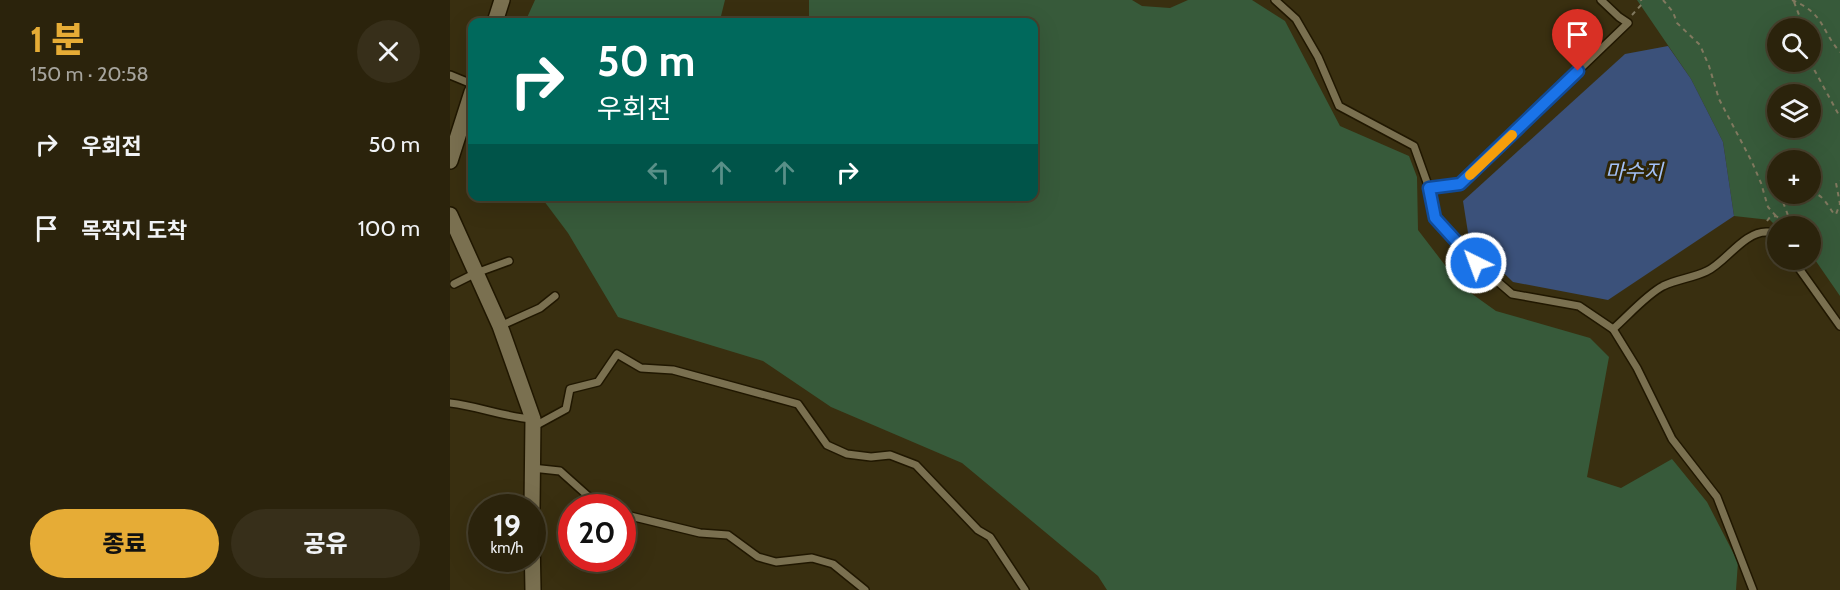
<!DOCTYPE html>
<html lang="ko">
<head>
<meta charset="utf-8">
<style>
  :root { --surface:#2b230c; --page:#372f1a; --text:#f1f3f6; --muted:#a6a49d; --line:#47402d; --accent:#e6ac36 }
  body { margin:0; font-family:Cabin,"Noto Sans KR",sans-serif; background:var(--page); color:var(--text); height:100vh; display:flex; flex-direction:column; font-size:22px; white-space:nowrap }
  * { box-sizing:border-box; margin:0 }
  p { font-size:20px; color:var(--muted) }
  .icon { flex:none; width:33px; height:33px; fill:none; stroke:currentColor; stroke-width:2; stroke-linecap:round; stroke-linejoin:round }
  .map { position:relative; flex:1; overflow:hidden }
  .panel { display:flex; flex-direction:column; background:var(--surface); width:450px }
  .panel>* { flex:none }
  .hud { position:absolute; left:18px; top:18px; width:570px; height:183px; border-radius:12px; box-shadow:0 6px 24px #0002,0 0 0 2px var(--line); background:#00695c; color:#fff; overflow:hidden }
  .controls { position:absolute; left:1317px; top:18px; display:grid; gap:12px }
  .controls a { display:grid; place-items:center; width:54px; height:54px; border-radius:50%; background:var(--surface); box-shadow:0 6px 24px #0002,0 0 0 2px var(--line); font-size:30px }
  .speed { position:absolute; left:18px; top:494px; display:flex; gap:12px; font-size:30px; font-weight:700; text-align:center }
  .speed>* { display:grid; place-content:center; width:78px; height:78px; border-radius:50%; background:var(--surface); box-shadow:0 6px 24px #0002,0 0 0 2px var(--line); line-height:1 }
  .speed small { font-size:15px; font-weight:400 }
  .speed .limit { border:9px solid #d22; background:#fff; color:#111 }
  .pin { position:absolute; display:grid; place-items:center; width:51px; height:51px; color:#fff; margin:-62px -26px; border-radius:50% 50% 50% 0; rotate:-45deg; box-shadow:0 0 6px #0007 }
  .pin .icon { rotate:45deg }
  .me { position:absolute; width:66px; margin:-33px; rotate:318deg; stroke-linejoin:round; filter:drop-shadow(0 0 4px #0008) }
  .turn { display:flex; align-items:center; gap:21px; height:126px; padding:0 30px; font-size:27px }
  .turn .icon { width:78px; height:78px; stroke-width:2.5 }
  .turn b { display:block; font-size:42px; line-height:51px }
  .lanes { display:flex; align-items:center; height:57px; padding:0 30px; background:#0003; justify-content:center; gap:30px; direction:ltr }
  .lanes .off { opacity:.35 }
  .round { display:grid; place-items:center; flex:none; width:63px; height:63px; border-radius:32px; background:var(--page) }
  .head { display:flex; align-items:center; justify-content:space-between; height:102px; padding:0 30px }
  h1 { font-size:36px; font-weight:800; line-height:45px; color:var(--accent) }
  .button { display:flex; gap:12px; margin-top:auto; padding:12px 30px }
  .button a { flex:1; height:69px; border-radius:36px; background:var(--accent); color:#111; font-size:24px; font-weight:800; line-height:69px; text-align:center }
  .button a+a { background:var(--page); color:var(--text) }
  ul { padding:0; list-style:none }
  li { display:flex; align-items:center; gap:18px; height:84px; padding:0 30px }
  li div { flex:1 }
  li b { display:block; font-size:22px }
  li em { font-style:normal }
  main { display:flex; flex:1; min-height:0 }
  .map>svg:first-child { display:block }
  .green { fill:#375a3a; fill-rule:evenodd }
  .water { fill:#3b517a }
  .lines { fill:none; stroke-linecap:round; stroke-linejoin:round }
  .service-casing { stroke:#201700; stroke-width:10 }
  .tertiary-casing { stroke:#201700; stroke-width:18 }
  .path { stroke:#81795f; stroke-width:2; stroke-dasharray:4.5 4.5; stroke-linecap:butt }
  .service { stroke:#7a7050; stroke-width:7 }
  .tertiary { stroke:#7a7050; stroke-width:15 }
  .route-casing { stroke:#114b97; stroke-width:15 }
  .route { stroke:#1a73e8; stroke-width:10 }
  .slow { stroke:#f59e0b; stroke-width:10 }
  .labels { text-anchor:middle; stroke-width:6; stroke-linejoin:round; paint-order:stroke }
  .water-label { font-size:21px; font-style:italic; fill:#a3c1f7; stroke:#2e2506 }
</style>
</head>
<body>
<main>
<section class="panel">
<div class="head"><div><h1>1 분</h1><p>150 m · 20:58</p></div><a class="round"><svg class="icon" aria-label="close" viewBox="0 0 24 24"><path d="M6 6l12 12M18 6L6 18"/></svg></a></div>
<ul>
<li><svg class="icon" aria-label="right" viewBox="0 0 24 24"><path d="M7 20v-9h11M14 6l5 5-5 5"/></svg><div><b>우회전</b></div><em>50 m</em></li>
<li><svg class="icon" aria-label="arrive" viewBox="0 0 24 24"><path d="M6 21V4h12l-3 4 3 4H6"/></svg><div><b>목적지 도착</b></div><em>100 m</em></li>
</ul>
<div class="button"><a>종료</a><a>공유</a></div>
</section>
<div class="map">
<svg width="1390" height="590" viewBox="0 0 1390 590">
  <rect width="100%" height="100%" fill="#392f10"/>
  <g class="green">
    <path d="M 85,0 L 275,0 L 271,16 L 274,22 L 75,22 Z"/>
    <path d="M 359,0 L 682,0 L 692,6 L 720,8 L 738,0 L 802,0 L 835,21 L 890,126 L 959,156 L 967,177 L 968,230 L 1011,286 L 1046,311 L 1140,338 L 1159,357 L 1137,477 L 1171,488 L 1222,459 L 1257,502 L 1288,562 L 1286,590 L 657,590 L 648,576 L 512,463 L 381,407 L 313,361 L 168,317 L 118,233 L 91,197 L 584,196 L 584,22 L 359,22 Z"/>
    <path d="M 1187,0 L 1390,0 L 1390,296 L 1361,254 L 1360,226 L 1327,227 L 1320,220 L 1284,216 L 1273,142 L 1241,79 ZM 1328,28 L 1360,28 L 1360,62 L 1328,62 ZM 1328,94 L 1360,94 L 1360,128 L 1328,128 ZM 1328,160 L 1360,160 L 1360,194 L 1328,194 Z"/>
  </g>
  <path class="water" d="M 1218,46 L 1241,79 L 1273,142 L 1284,216 L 1158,300 L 1063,282 L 1019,239 L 1013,201 L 1175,54 Z"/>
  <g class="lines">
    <defs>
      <g id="service">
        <path d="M 825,0 L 846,19 L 868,57 L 889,106 L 964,146 L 979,188 L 985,218 L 1026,263 L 1062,294 L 1129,306 L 1163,329 L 1187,368 L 1222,439 L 1267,497 L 1303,590"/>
        <path d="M 0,75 L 22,84"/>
        <path d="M 979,188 L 1010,184 L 1178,23 L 1169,17 L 1151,0"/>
        <path d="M 1343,260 L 1390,326"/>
        <path d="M 4,284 L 26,273 L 59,261"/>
        <path d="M 50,326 L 90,308 L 105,296"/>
        <path d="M 1163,329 C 1178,316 1196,295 1213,286 C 1227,279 1243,278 1257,271 C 1275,263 1295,230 1318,232 L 1328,242"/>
        <path d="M 0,403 C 28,406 54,417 82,419"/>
        <path d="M 83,427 L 116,409 L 120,389 L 148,382 L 167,354 L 191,368 L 223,370 L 348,404 L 377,445 L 397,454 L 421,457 L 440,455 L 466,465 L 528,530 L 540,537 L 575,590"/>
        <path d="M 82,468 L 110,471 L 138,496 L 156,507"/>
        <path d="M 172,514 L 250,533 L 278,535 L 308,557 L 326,562 L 362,558 L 383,564 L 415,590"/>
      </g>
      <g id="tertiary">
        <path d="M 45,22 L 52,0"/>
        <path d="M 0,161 L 22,92"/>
        <path d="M 0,215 L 50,326 L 83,419 L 82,507"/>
        <path d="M 82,538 L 83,590"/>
      </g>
    </defs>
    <use href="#service" class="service-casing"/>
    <use href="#tertiary" class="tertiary-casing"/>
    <g class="path">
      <path d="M 1213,0 L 1223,12 L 1227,23 L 1250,45 L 1259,66 L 1269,99 L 1302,162 L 1311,183 L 1318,207 L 1326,216"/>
      <path d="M 1342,0 C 1375,14 1370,29 1390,52"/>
      <path d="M 1344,2 L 1351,20 L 1351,28"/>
      <path d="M 1182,15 L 1192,4 L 1191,0"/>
      <path d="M 1360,62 L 1390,117"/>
      <path d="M 1328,178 L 1325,183 L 1328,188"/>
      <path d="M 1360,193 C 1372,192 1378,206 1384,214 L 1386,214 L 1390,204 L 1386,183 L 1390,181"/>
      <path d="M 1330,194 L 1342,226"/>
      <path d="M 1317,221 L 1320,217 L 1326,216 L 1342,226"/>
    </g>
    <use href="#service" class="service"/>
    <use href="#tertiary" class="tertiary"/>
  </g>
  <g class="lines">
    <defs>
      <path id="route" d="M 1026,263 L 985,218 L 979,188 L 1010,184 L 1128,71"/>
    </defs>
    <use href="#route" class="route-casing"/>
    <use href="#route" class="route"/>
    <path class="slow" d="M 1020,175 L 1062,135"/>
  </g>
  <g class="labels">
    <g class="water-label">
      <text x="1184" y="179">마수지</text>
    </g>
  </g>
</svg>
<div class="controls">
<a><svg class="icon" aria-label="search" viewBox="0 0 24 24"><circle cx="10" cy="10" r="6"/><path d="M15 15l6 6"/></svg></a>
<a><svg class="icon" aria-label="layers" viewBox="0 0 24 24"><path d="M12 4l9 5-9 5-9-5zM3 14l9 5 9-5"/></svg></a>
<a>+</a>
<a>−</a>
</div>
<div class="speed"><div>19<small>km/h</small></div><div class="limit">20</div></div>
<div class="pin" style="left:1128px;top:71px;background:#d93025"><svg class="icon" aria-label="arrive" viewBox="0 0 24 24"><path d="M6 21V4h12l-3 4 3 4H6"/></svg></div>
<svg class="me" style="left:1026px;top:263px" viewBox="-20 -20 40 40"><circle r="17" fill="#1a73e8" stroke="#fff" stroke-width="3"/><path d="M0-11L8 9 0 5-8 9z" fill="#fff"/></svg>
<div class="hud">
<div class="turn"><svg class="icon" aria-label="right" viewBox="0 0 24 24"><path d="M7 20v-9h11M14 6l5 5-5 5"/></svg><div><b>50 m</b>우회전</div></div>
<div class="lanes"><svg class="icon off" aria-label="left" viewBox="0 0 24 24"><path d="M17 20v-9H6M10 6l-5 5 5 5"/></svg><svg class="icon off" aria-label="ahead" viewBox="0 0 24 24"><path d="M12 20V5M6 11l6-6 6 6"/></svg><svg class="icon off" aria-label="ahead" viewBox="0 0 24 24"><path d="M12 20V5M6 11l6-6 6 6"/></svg><svg class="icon" aria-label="right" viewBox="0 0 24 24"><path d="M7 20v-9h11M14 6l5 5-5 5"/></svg></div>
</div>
</div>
</main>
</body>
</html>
